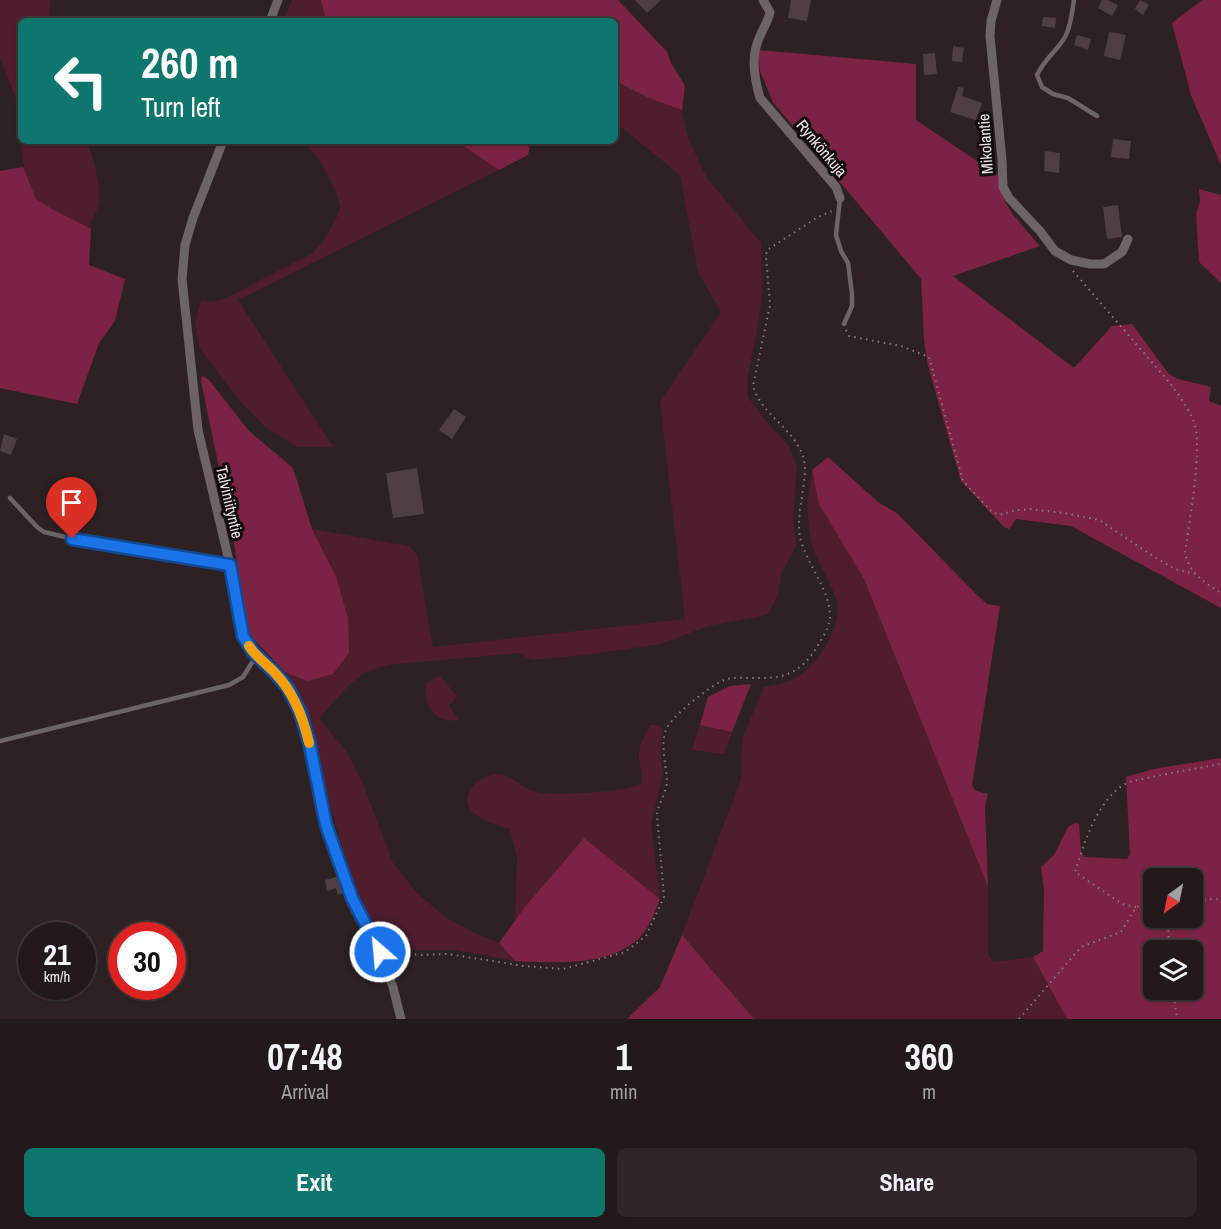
<!DOCTYPE html>
<html lang="en">
<head>
<meta charset="utf-8">
<style>
  :root { --surface:#22191b; --page:#2e2628; --text:#f1f3f6; --muted:#a2a0a3; --line:#3f383a; --accent:#0f766e }
  body { margin:0; font-family:"Archivo Narrow",sans-serif; background:var(--page); color:var(--text); height:100vh; display:flex; flex-direction:column; font-size:22px; white-space:nowrap }
  * { box-sizing:border-box; margin:0 }
  p { font-size:20px; color:var(--muted) }
  .icon { flex:none; width:33px; height:33px; fill:none; stroke:currentColor; stroke-width:2; stroke-linecap:round; stroke-linejoin:round }
  .map { position:relative; height:1019px; overflow:hidden }
  .drawer { display:flex; flex-direction:column; background:var(--surface); flex:1 }
  .drawer>* { flex:none }
  .hud { position:absolute; left:18px; top:18px; width:600px; height:126px; border-radius:9px; box-shadow:0 2px 4px #0004,0 0 0 2px var(--line); background:#0f766e; color:#fff; overflow:hidden }
  .needle { width:39px; rotate:213deg }
  .controls { position:absolute; left:1143px; top:868px; display:grid; gap:12px }
  .controls a { display:grid; place-items:center; width:60px; height:60px; border-radius:9px; background:var(--surface); box-shadow:0 2px 4px #0004,0 0 0 2px var(--line); font-size:30px }
  .speed { position:absolute; left:18px; top:922px; display:flex; gap:12px; font-size:30px; font-weight:700; text-align:center }
  .speed>* { display:grid; place-content:center; width:78px; height:78px; border-radius:50%; background:var(--surface); box-shadow:0 2px 4px #0004,0 0 0 2px var(--line); line-height:1 }
  .speed small { font-size:15px; font-weight:400 }
  .speed .limit { border:9px solid #d22; background:#fff; color:#111 }
  .pin { position:absolute; display:grid; place-items:center; width:51px; height:51px; color:#fff; margin:-62px -26px; border-radius:50% 50% 50% 0; rotate:-45deg; box-shadow:0 0 6px #0007 }
  .pin .icon { rotate:45deg }
  .me { position:absolute; width:66px; margin:-33px; rotate:333deg; stroke-linejoin:round; filter:drop-shadow(0 0 4px #0008) }
  .turn { display:flex; align-items:center; gap:21px; height:126px; padding:0 24px; font-size:27px }
  .turn .icon { width:78px; height:78px; stroke-width:2.5 }
  .turn b { display:block; font-size:42px; line-height:51px }
  .eta { display:flex; justify-content:space-evenly; align-items:center; height:102px; text-align:center }
  .eta b { font-size:36px; font-weight:700; line-height:42px }
  .action { display:flex; gap:12px; margin-top:auto; padding:12px 24px }
  .action a { flex:1; height:69px; border-radius:9px; background:var(--accent); color:#fff; font-size:24px; font-weight:700; line-height:69px; text-align:center }
  .action a+a { background:var(--page); color:var(--text) }
  .map>svg:first-child { display:block }
  .green { fill:#501d2d }
  .forest { fill:#7c2343; fill-rule:evenodd }
  .building { fill:#4e3f43 }
  .lines { fill:none; stroke-linecap:round; stroke-linejoin:round }
  .path { stroke:#867b7d; stroke-width:2; stroke-dasharray:1.5 4.5; stroke-linecap:butt }
  .service { stroke:#6c6466; stroke-width:4.5 }
  .minor { stroke:#6c6466; stroke-width:9 }
  .route-casing { stroke:#114b97; stroke-width:15 }
  .route { stroke:#1a73e8; stroke-width:10 }
  .slow { stroke:#f59e0b; stroke-width:10 }
  .labels { text-anchor:middle; stroke-width:6; stroke-linejoin:round; paint-order:stroke }
  .street-label { font-size:16px; fill:#ede4e6; stroke:#120c0d }
</style>
</head>
<body>
<div class="map">
<svg width="1221" height="1019" viewBox="0 0 1221 1019">
  <rect width="100%" height="100%" fill="#2e2124"/>
  <g class="green">
    <path d="M 0,0 L 50,0 L 50,21 L 21,21 L 21,134 L 15,96 L 0,58 Z"/>
    <path d="M 292,0 L 321,0 L 326,21 L 284,21 Z"/>
    <path d="M 615,81 L 649,98 L 682,110 L 688,138 L 707,178 L 761,243 L 762,296 L 756,336 L 747,380 L 748,397 L 766,421 L 788,445 L 797,467 L 793,519 L 797,545 L 782,572 L 778,595 L 767,615 L 708,626 L 661,644 L 585,655 L 532,660 L 519,653 L 387,665 L 366,672 L 350,684 L 319,718 L 346,751 L 363,784 L 393,863 L 417,893 L 445,917 L 474,933 L 499,943 L 515,961 L 457,950 L 410,950 L 392,945 L 377,934 L 366,913 L 346,859 L 330,806 L 307,710 L 297,688 L 285,672 L 307,681 L 348,618 L 336,576 L 312,529 L 409,546 L 417,555 L 433,647 L 685,619 L 660,402 L 721,312 L 698,272 L 680,175 L 615,122 Z"/>
    <path d="M 21,141 L 86,141 C 93,154 103,192 98,206 C 97,212 92,218 90,224 L 91,229 C 74,221 51,213 37,200 C 25,188 22,157 21,141 Z"/>
    <path d="M 303,141 L 456,141 L 499,170 L 238,300 L 333,447 L 298,447 L 265,427 L 241,402 L 200,349 L 195,324 L 201,300 L 210,302 L 224,299 L 313,253 L 324,240 L 337,217 L 340,207 L 336,192 L 321,162 Z"/>
    <path d="M 812,470 L 819,504 L 864,579 L 988,887 L 988,955 L 994,962 L 1033,957 L 1067,1019 L 754,1019 L 682,935 L 741,779 L 742,739 L 764,687 C 776,685 788,683 799,676 C 818,664 842,626 837,602 C 832,584 820,568 814,551 C 805,524 807,498 812,470 Z"/>
    <path d="M 440,676 L 457,696 L 449,706 L 459,720 C 435,724 422,705 427,682 Z"/>
    <path d="M 650,725 L 659,725 L 663,731 L 660,749 L 663,774 L 651,824 L 660,899 L 584,838 L 515,921 L 517,858 L 510,829 C 492,824 453,813 473,786 C 478,780 489,774 498,774 C 510,774 520,786 530,790 C 547,798 624,792 641,784 C 644,775 640,768 639,759 C 638,747 644,736 650,725 Z"/>
    <path d="M 700,725 L 732,732 L 724,754 L 692,750 Z"/>
  </g>
  <g class="forest">
    <path d="M 321,0 L 618,0 L 667,52 L 671,63 L 685,86 L 682,110 L 649,98 L 615,81 L 615,21 L 326,21 Z"/>
    <path d="M 1202,0 L 1221,0 L 1221,165 L 1191,95 L 1172,23 Z"/>
    <path d="M 758,50 L 916,64 L 916,120 L 999,176 C 998,204 1023,225 1040,246 L 953,276 L 1074,368 L 1112,326 L 1132,324 L 1169,374 L 1178,379 L 1211,387 L 1209,401 L 1221,406 L 1221,608 L 1071,526 L 1016,519 L 1009,529 L 1004,527 L 961,481 L 928,366 L 924,340 L 921,279 L 773,102 L 760,71 Z"/>
    <path d="M 456,141 L 531,141 L 528,155 L 499,170 Z"/>
    <path d="M 23,167 L 36,199 L 52,209 L 91,229 L 89,265 L 125,279 L 115,321 L 99,343 L 77,404 L 0,388 L 0,171 Z"/>
    <path d="M 1199,189 L 1221,195 L 1221,283 L 1199,262 L 1196,213 L 1200,202 Z"/>
    <path d="M 203,376 L 209,380 L 249,431 L 293,468 L 312,529 L 336,576 L 348,618 L 349,653 L 333,674 L 307,681 L 285,672 L 249,634 L 230,520 L 202,386 L 201,378 Z"/>
    <path d="M 828,457 L 878,502 L 898,514 L 977,595 L 987,604 L 1000,606 L 972,786 L 976,791 L 988,794 L 985,806 L 988,887 L 864,579 L 819,504 L 812,470 Z"/>
    <path d="M 751,684 L 732,732 L 700,725 L 708,697 L 730,686 Z"/>
    <path d="M 1221,758 L 1221,1019 L 1067,1019 L 1033,957 L 1043,951 L 1044,891 L 1041,867 L 1054,855 L 1068,827 L 1075,823 L 1079,824 L 1081,851 L 1084,857 L 1127,859 L 1130,854 L 1126,777 L 1153,769 ZM 1154,879 L 1192,879 L 1192,918 L 1154,918 ZM 1154,951 L 1192,951 L 1192,990 L 1154,990 Z"/>
    <path d="M 584,838 L 660,899 C 655,912 650,926 641,936 C 613,967 553,963 515,961 L 499,943 L 525,907 Z"/>
    <path d="M 682,935 L 754,1019 L 627,1019 L 660,987 Z"/>
  </g>
  <g class="building">
    <path d="M 635,0 L 661,0 L 647,13 Z"/>
    <path d="M 791,0 L 811,0 L 807,21 L 788,18 Z"/>
    <path d="M 1102,0 L 1107,0 L 1118,5 L 1112,16 L 1098,8 Z"/>
    <path d="M 1140,0 L 1149,5 L 1143,15 L 1135,9 Z"/>
    <path d="M 1043,17 L 1056,18 L 1055,28 L 1042,26 Z"/>
    <path d="M 1109,32 L 1126,35 L 1120,60 L 1104,56 Z"/>
    <path d="M 1077,35 L 1091,39 L 1088,50 L 1074,45 Z"/>
    <path d="M 953,46 L 964,48 L 962,62 L 952,61 Z"/>
    <path d="M 935,53 L 937,74 L 924,75 L 923,54 Z"/>
    <path d="M 958,87 L 964,88 L 962,96 L 982,103 L 976,120 L 950,112 Z"/>
    <path d="M 1113,139 L 1131,141 L 1129,159 L 1111,157 Z"/>
    <path d="M 1045,151 L 1060,153 L 1059,173 L 1044,171 Z"/>
    <path d="M 1118,205 L 1122,237 L 1107,239 L 1103,207 Z"/>
    <path d="M 454,409 L 466,417 L 452,439 L 439,430 Z"/>
    <path d="M 4,434 L 17,439 L 11,455 L 0,451 Z"/>
    <path d="M 417,468 L 424,514 L 393,518 L 386,473 Z"/>
    <path d="M 340,876 L 345,893 L 338,895 L 336,888 L 327,891 L 325,880 Z"/>
  </g>
  <g class="lines">
    <g class="path">
      <path d="M 1073,271 L 1169,382 C 1178,394 1188,407 1194,422 C 1203,447 1189,523 1185,553 C 1190,574 1204,582 1221,593"/>
      <path d="M 846,330 L 849,336 L 901,346 L 929,357 L 963,481 L 992,512 L 1000,515 L 1012,511 L 1029,509 L 1064,513 L 1099,520 L 1156,558 L 1175,569 L 1195,574"/>
      <path d="M 1192,900 L 1221,899"/>
      <path d="M 1136,907 L 1122,904 L 1075,872 C 1083,845 1098,799 1125,784 C 1132,780 1143,779 1152,777 C 1175,772 1198,768 1221,764"/>
      <path d="M 1168,918 L 1169,951"/>
      <path d="M 391,953 L 421,955 L 448,954 L 524,966 L 563,969 L 625,952 L 646,936 L 664,897 L 657,815 C 658,803 667,792 667,780 C 666,764 659,740 668,726 C 677,712 710,686 724,680 C 732,677 744,678 752,678 C 783,679 800,674 817,647 C 822,638 829,629 830,618 C 831,590 806,564 800,537 C 795,511 810,477 803,456 C 793,428 761,414 753,386 L 770,305 L 766,256 L 767,250 L 818,217 L 832,211"/>
      <path d="M 1173,990 L 1177,1019"/>
      <path d="M 1019,1019 L 1081,947 L 1121,932 L 1136,907 L 1154,904"/>
    </g>
    <g class="service">
      <path d="M 1074,0 C 1072,12 1071,26 1065,37 C 1057,51 1045,58 1037,75 L 1042,87 L 1053,94 L 1068,98 L 1097,116"/>
      <path d="M 840,198 L 836,235 L 841,251 L 848,263 L 852,294 L 852,306 L 844,324"/>
      <path d="M 10,498 L 37,527 L 44,532 L 91,543 L 148,550 L 230,565"/>
      <path d="M 0,741 L 229,685 L 243,677 L 256,656"/>
    </g>
    <g class="minor">
      <path d="M 763,0 L 770,12 C 768,23 760,33 757,44 C 751,61 755,81 760,98 L 836,187 L 840,198"/>
      <path d="M 997,0 L 991,21 L 990,36 L 1002,160 L 1003,187 L 1009,198 L 1040,231 L 1055,251 L 1071,260 L 1090,264 L 1104,264 L 1122,252 L 1128,239"/>
      <path d="M 270,21 L 278,0"/>
      <path d="M 223,141 L 193,218 L 185,245 L 182,279 L 198,430 L 230,565 L 243,636 L 253,652 L 275,673 L 288,688 L 300,712 L 309,741 L 326,825 L 352,898 L 380,953 L 393,987 L 401,1019"/>
    </g>
  </g>
  <g class="lines">
    <defs>
      <path id="route" d="M 72,539 L 230,565 L 243,636 L 253,652 L 275,673 L 288,688 L 300,712 L 309,741 L 326,825 L 352,898 L 380,952"/>
    </defs>
    <use href="#route" class="route-casing"/>
    <use href="#route" class="route"/>
    <path class="slow" d="M 249,646 C 256,657 267,664 276,674 C 294,693 303,717 309,743"/>
  </g>
  <g class="labels">
    <g class="street-label">
      <text transform="translate(985 144) rotate(-94)" y="6">Mikolantie</text>
      <text transform="translate(822 148) rotate(50)" y="6">Rynkönkuja</text>
      <text transform="translate(230 502) rotate(77)" y="6">Talviniityntie</text>
    </g>
  </g>
</svg>
<div class="controls">
<a><svg class="needle" viewBox="-14 -14 28 28"><path d="M0-13l5 13h-10z" fill="#e53935"/><path d="M0 13l5-13h-10z" fill="#a2a0a3"/></svg></a>
<a><svg class="icon" aria-label="layers" viewBox="0 0 24 24"><path d="M12 4l9 5-9 5-9-5zM3 14l9 5 9-5"/></svg></a>
</div>
<div class="speed"><div>21<small>km/h</small></div><div class="limit">30</div></div>
<div class="pin" style="left:72px;top:539px;background:#d93025"><svg class="icon" aria-label="arrive" viewBox="0 0 24 24"><path d="M6 21V4h12l-3 4 3 4H6"/></svg></div>
<svg class="me" style="left:380px;top:952px" viewBox="-20 -20 40 40"><circle r="17" fill="#1a73e8" stroke="#fff" stroke-width="3"/><path d="M0-11L8 9 0 5-8 9z" fill="#fff"/></svg>
<div class="hud">
<div class="turn"><svg class="icon" aria-label="left" viewBox="0 0 24 24"><path d="M17 20v-9H6M10 6l-5 5 5 5"/></svg><div><b>260 m</b>Turn left</div></div>
</div>
</div>
<section class="drawer">
<div class="eta">
<div><b>07:48</b><p>Arrival</p></div>
<div><b>1</b><p>min</p></div>
<div><b>360</b><p>m</p></div>
</div>
<div class="action"><a>Exit</a><a>Share</a></div>
</section>
</body>
</html>
